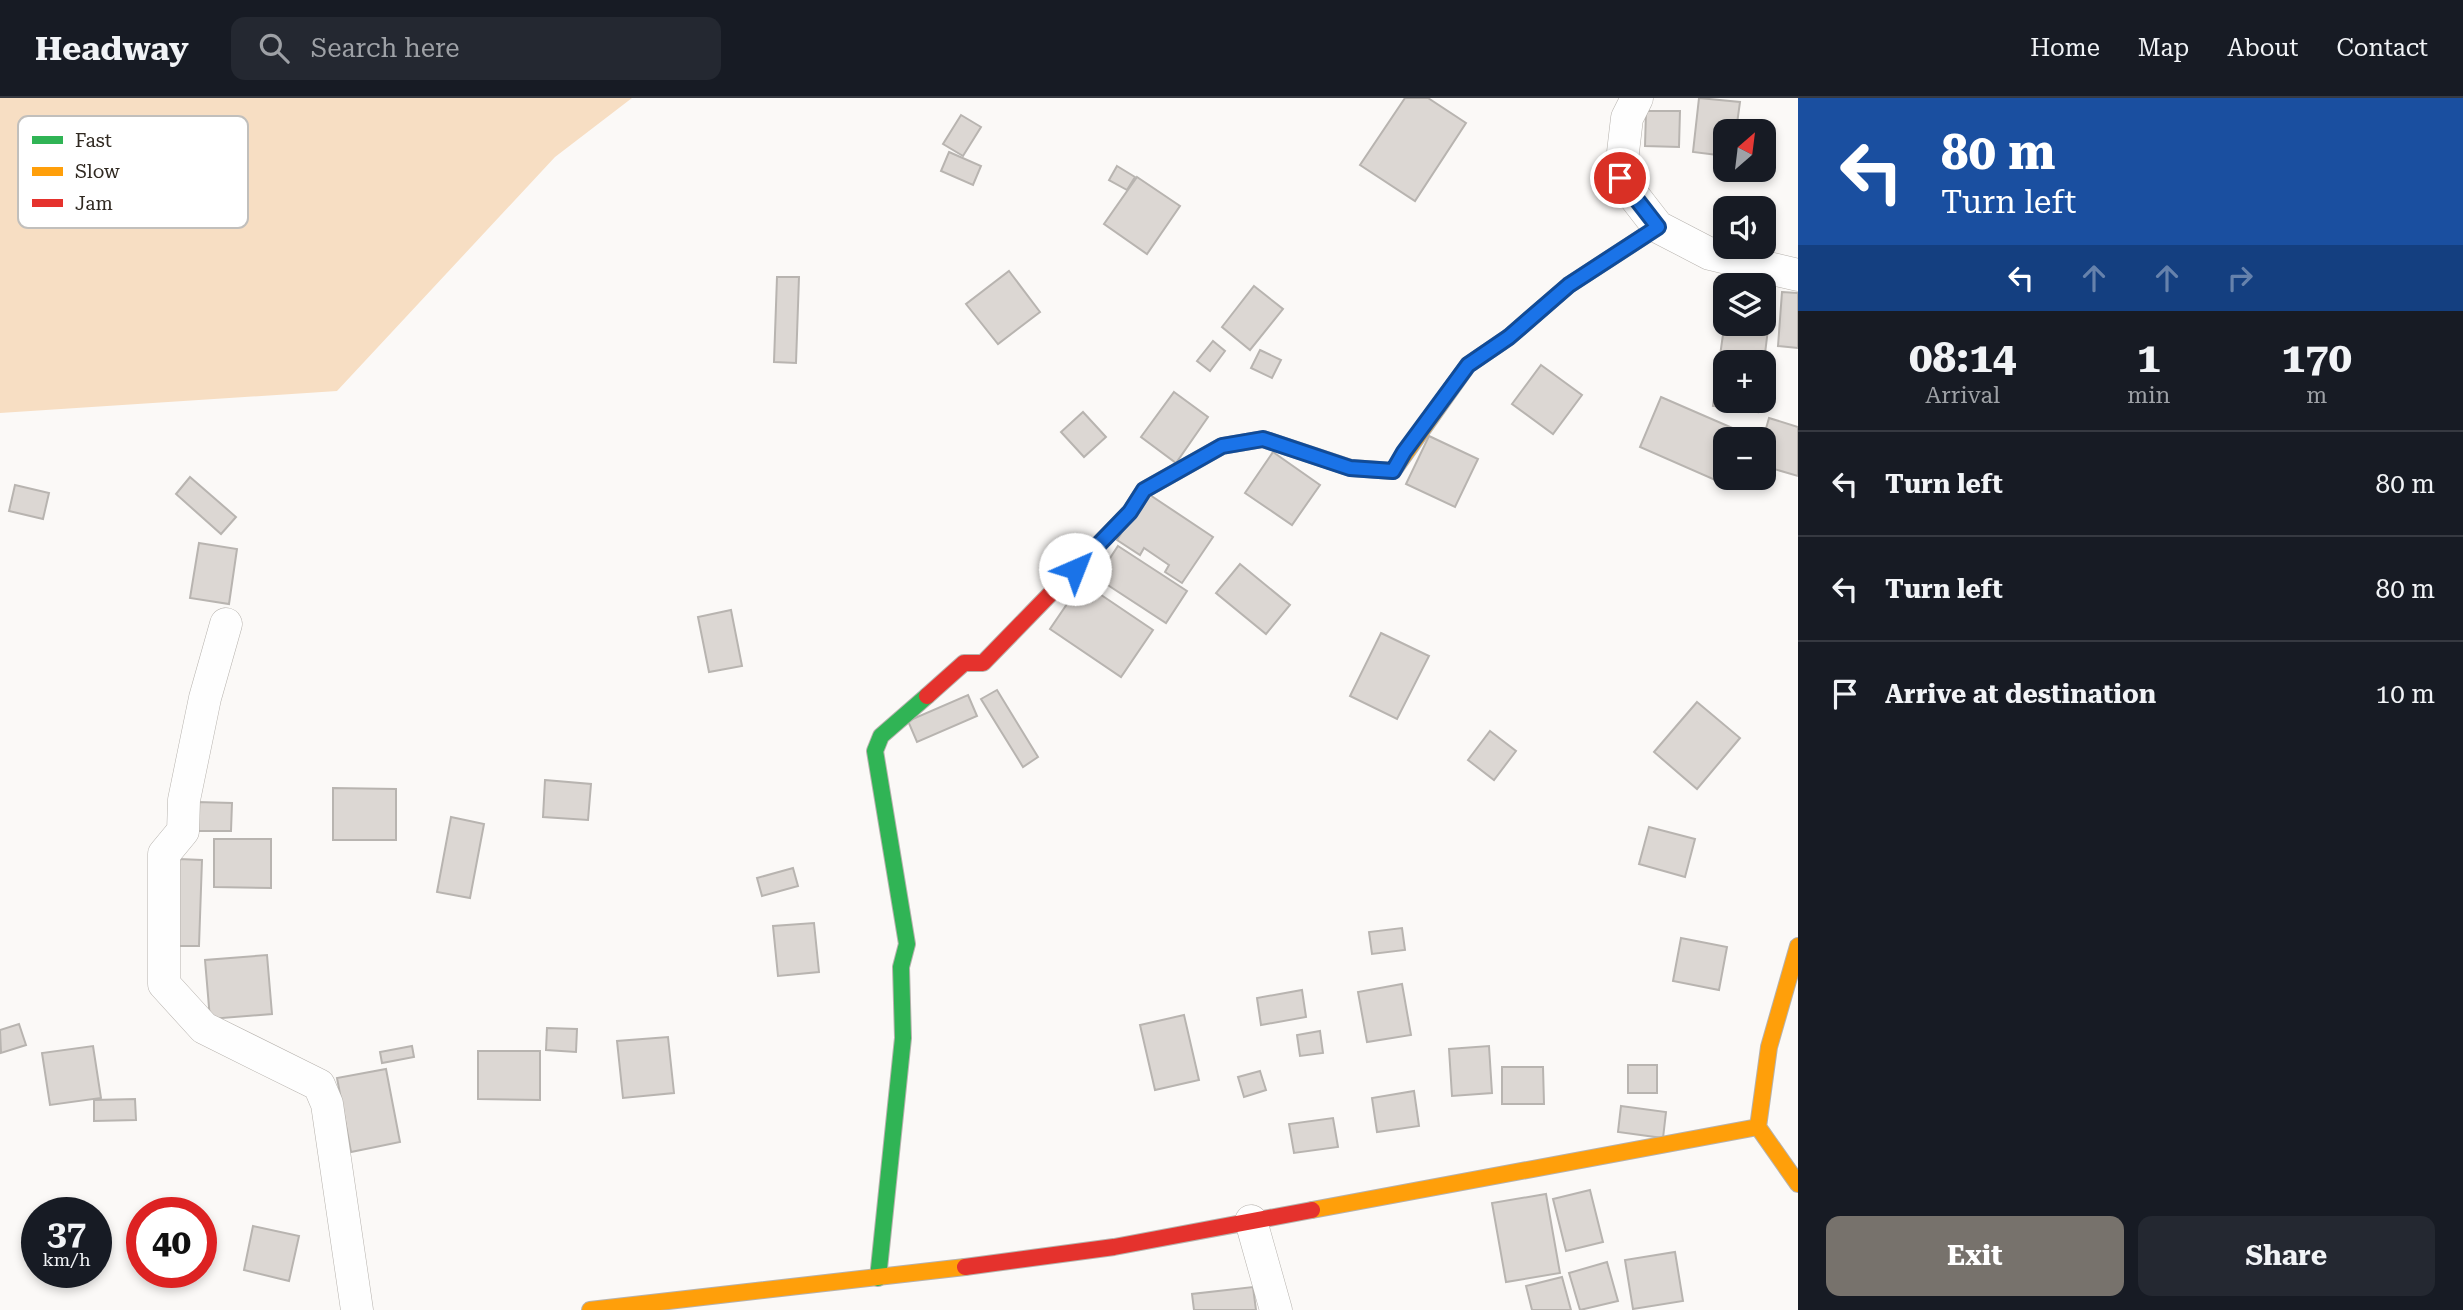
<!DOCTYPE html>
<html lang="en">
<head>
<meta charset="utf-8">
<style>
  :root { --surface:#171b24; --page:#242831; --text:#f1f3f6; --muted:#9ea1a6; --line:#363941; --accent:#77726c }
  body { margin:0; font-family:"Roboto Serif",serif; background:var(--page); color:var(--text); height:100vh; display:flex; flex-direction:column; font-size:26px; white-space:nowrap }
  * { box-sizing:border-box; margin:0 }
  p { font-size:23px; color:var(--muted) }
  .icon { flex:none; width:38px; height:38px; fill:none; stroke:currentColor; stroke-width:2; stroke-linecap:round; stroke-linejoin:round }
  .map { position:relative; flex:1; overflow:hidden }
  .panel { display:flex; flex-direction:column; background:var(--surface); width:665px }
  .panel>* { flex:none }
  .guide { background:#1a4fa0; color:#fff; overflow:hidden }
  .needle { width:46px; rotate:28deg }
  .controls { position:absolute; left:1713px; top:21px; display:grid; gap:14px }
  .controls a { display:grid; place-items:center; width:63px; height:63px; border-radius:14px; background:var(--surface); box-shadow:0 4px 10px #0003; font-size:35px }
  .speed { position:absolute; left:21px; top:1099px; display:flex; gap:14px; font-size:35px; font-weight:700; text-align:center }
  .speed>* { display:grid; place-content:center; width:91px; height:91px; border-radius:50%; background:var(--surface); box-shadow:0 4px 10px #0003; line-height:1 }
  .speed small { font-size:18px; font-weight:400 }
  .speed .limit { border:10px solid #d22; background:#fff; color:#111 }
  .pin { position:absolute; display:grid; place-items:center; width:60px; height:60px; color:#fff; margin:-30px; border:4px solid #fff; border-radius:50%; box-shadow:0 2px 7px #0007 }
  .me { position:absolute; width:77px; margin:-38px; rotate:44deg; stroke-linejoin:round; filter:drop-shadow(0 0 5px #0008) }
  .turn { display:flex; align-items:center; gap:24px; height:147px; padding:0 28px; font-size:32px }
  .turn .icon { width:91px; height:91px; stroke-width:2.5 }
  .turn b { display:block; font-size:49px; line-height:60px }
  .lanes { display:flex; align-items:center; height:66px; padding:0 28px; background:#0003; justify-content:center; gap:35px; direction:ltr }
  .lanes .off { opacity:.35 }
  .eta { display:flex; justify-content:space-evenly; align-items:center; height:119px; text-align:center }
  .eta b { font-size:42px; font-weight:700; line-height:49px }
  .cta { display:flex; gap:14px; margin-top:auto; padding:14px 28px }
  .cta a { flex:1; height:80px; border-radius:14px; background:var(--accent); color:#fff; font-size:28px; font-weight:700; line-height:80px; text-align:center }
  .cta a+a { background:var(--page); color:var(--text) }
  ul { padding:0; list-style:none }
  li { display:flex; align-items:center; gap:21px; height:105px; padding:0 28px; border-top:2px solid var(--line) }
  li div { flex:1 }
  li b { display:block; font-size:26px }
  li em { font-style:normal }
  header { display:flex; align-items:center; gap:42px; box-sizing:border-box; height:98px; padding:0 35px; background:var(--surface); border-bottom:2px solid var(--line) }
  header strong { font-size:33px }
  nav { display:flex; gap:38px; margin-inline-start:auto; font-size:24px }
  .search { width:490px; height:63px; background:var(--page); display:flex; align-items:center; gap:18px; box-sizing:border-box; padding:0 24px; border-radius:14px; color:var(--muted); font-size:26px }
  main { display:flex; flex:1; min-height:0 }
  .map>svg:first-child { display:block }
  .green { fill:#f7dec3 }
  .building { fill:#dcd7d3; stroke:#b8b4b0; stroke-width:2 }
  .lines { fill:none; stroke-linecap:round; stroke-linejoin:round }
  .street-casing { stroke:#b6b2ad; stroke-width:33 }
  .fast-casing { stroke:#b6b2ad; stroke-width:18 }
  .slow-casing { stroke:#b6b2ad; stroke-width:18 }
  .jam-casing { stroke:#b6b2ad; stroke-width:18 }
  .street { stroke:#fefefe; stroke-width:32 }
  .fast { stroke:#30b455; stroke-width:16 }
  .slow { stroke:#ff9f0a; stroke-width:16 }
  .jam { stroke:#e5322d; stroke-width:16 }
  .route-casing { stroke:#114b97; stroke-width:18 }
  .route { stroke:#1a73e8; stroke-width:12 }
  .key { fill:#fff; stroke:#c1bfbc; stroke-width:2 }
  .key-label { font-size:19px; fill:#302921 }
</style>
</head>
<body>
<header>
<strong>Headway</strong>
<div class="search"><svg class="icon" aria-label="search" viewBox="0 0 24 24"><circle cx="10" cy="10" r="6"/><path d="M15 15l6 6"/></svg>Search here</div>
<nav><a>Home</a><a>Map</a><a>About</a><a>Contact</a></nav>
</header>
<main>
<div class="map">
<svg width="1798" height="1212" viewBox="0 0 1798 1212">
  <rect width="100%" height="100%" fill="#fbf9f7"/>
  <path class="green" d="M 0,0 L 632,0 L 555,59 L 337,293 L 0,315 Z"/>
  <g class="building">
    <path d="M 1405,0 L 1428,0 L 1466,25 L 1415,103 L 1360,67 Z"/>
    <path d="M 1699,0 L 1740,4 L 1736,33 L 1726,33 L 1726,58 L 1693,54 Z"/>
    <path d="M 1646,13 L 1680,13 L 1679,49 L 1645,48 Z"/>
    <path d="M 961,17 L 981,29 L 963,58 L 943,46 Z"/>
    <path d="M 949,54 L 981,68 L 973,87 L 941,73 Z"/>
    <path d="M 1117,68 L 1135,79 L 1127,92 L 1109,82 Z"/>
    <path d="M 1137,79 L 1180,108 L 1147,156 L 1104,126 Z"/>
    <path d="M 1009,173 L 1040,214 L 998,246 L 966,206 Z"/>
    <path d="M 777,179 L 799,179 L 796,265 L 774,264 Z"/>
    <path d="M 1254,188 L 1283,211 L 1250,252 L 1222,229 Z"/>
    <path d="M 1782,194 L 1798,195 L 1798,250 L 1778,248 Z"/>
    <path d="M 1764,205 L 1771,206 L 1764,264 L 1726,264 L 1726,303 L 1759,303 L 1758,314 L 1713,308 L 1726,215 L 1726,226 L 1764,226 Z"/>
    <path d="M 1213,243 L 1225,253 L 1210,273 L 1197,263 Z"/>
    <path d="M 1260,252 L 1281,262 L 1272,280 L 1251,270 Z"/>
    <path d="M 1541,267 L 1582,297 L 1553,336 L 1512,306 Z"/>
    <path d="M 1174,294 L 1208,319 L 1176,365 L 1141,339 Z"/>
    <path d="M 1661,299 L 1744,335 L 1741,341 L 1726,341 L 1726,377 L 1722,385 L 1640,349 Z"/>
    <path d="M 1083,314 L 1106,339 L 1084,359 L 1061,334 Z"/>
    <path d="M 1769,320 L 1798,329 L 1798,378 L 1764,368 L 1763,341 Z"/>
    <path d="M 1429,338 L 1478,361 L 1455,409 L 1406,386 Z"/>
    <path d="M 1273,354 L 1320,387 L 1292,427 L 1245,395 Z"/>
    <path d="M 190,379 L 236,419 L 221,436 L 176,396 Z"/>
    <path d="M 15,387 L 49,395 L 43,421 L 9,413 Z"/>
    <path d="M 1147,395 L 1213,439 L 1182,485 L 1165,474 L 1169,467 L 1144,450 L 1140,457 L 1117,442 Z"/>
    <path d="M 199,445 L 237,451 L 229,506 L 190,500 Z"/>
    <path d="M 1118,448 L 1187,493 L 1166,525 L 1097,480 Z"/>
    <path d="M 1240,466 L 1290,507 L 1266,536 L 1216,495 Z"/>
    <path d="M 1082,484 L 1153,532 L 1121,579 L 1050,531 Z"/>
    <path d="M 731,512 L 742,568 L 709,574 L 698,519 Z"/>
    <path d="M 1381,535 L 1429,558 L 1397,621 L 1350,598 Z"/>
    <path d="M 997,592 L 1038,659 L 1023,669 L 981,601 Z"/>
    <path d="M 968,597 L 977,618 L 917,644 L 908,623 Z"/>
    <path d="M 1697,604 L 1740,640 L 1697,691 L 1654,654 Z"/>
    <path d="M 1490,633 L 1516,653 L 1494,682 L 1468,662 Z"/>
    <path d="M 545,682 L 591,686 L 588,722 L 543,719 Z"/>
    <path d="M 333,690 L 396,691 L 396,742 L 333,742 Z"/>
    <path d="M 197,704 L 232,705 L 231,733 L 197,733 Z"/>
    <path d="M 451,719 L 484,726 L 470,800 L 437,794 Z"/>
    <path d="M 1649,729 L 1695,741 L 1685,779 L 1639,766 Z"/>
    <path d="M 214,741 L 271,741 L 271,790 L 214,789 Z"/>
    <path d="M 179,761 L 202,762 L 199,848 L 176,848 Z"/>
    <path d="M 793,770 L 798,788 L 762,798 L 757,780 Z"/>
    <path d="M 814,825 L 819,874 L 778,878 L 773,828 Z"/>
    <path d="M 1402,830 L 1405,852 L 1372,856 L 1369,834 Z"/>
    <path d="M 1681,840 L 1727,849 L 1719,892 L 1673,883 Z"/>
    <path d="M 267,857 L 272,916 L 210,921 L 205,862 Z"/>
    <path d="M 1402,886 L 1411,937 L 1367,944 L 1358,894 Z"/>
    <path d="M 1302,892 L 1306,919 L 1261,927 L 1257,900 Z"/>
    <path d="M 1184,917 L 1199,982 L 1155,992 L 1140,927 Z"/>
    <path d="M 19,926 L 26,947 L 1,955 L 0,932 Z"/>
    <path d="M 547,930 L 577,931 L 576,954 L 546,952 Z"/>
    <path d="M 1320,933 L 1323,955 L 1300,958 L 1297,937 Z"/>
    <path d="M 668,939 L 674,995 L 623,1000 L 617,943 Z"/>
    <path d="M 93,948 L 101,1000 L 50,1007 L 42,955 Z"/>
    <path d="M 412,948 L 414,959 L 382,965 L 380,954 Z"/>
    <path d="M 1489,948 L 1492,995 L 1452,998 L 1449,951 Z"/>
    <path d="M 478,953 L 540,953 L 540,1002 L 478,1001 Z"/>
    <rect x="1628" y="967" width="29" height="28"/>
    <path d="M 1502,969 L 1543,969 L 1544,1006 L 1502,1006 Z"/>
    <path d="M 386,971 L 400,1044 L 351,1054 L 337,980 Z"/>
    <path d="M 1260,973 L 1266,992 L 1244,999 L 1238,979 Z"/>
    <path d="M 1414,993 L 1419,1028 L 1377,1034 L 1372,1000 Z"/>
    <path d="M 135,1001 L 136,1022 L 94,1023 L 94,1002 Z"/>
    <path d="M 1621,1008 L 1666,1014 L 1663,1040 L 1618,1034 Z"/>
    <path d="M 1333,1020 L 1338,1049 L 1294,1055 L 1289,1026 Z"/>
    <path d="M 1590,1092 L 1603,1144 L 1566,1153 L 1553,1101 Z"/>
    <path d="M 1546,1096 L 1560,1175 L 1506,1184 L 1492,1105 Z"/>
    <path d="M 253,1128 L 299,1138 L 289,1183 L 244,1172 Z"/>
    <path d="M 1675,1154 L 1683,1203 L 1633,1211 L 1625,1162 Z"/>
    <path d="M 1607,1164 L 1618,1203 L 1580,1212 L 1569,1175 Z"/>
    <path d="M 1562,1179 L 1571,1212 L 1532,1212 L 1526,1188 Z"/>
    <path d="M 1253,1189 L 1256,1212 L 1194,1212 L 1192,1196 Z"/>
  </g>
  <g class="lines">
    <defs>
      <g id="street">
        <path d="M 1637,0 L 1627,20 L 1620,80 L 1658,129 L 1710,156 L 1798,177"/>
        <path d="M 226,526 L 205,600 L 184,702 L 183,733 L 164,756 L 164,886 L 204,930 L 319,987 L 327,1006 L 357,1212"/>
        <path d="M 1251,1123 L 1276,1212"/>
      </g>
      <path id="fast" d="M 878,1180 L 903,940 L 901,869 L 907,846 L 875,653 L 881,638 L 927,598"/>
      <g id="slow">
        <path d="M 1351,370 L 1393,373 L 1468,267 L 1509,239 L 1569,187 L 1658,129"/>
        <path d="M 1798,848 L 1769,949 L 1758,1029 L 1798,1086"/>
        <path d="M 1312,1112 L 1758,1029"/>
        <path d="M 590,1212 L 965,1169"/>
      </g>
      <g id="jam">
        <path d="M 927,598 L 964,565 L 983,565 L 1130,414 L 1144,392 L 1222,348 L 1263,341 L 1351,370"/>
        <path d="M 965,1169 L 1114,1149 L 1312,1112"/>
      </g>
    </defs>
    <use href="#street" class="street-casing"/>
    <use href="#fast" class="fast-casing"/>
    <use href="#slow" class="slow-casing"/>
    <use href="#jam" class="jam-casing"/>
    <use href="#street" class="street"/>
    <use href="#fast" class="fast"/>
    <use href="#slow" class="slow"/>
    <use href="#jam" class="jam"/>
  </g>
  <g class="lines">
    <defs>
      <path id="route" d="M 1075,471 L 1130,414 L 1144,392 L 1222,348 L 1263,341 L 1350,370 L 1393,373 L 1404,354 L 1468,267 L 1509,239 L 1569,187 L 1658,129 L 1620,80"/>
    </defs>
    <use href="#route" class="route-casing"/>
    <use href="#route" class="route"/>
  </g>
  <rect x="18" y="18" width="230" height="112" rx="10" class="key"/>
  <rect x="32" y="38" width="31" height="8" fill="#30b455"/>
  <rect x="32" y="69" width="31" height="9" fill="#ff9f0a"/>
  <rect x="32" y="101" width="31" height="8" fill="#e5322d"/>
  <g class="key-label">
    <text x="75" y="49">Fast</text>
    <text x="75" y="80">Slow</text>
    <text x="75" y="112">Jam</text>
  </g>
</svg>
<div class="controls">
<a><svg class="needle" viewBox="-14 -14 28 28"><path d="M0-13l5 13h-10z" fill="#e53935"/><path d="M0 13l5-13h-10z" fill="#9ea1a6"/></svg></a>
<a><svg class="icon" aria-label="sound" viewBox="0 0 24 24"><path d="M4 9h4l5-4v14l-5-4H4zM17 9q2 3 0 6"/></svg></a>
<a><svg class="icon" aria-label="layers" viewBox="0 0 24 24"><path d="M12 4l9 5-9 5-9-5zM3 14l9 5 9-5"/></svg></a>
<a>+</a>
<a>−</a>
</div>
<div class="speed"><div>37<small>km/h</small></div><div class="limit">40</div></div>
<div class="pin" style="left:1620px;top:80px;background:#d93025"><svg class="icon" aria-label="arrive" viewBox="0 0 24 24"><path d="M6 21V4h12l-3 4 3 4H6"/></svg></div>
<svg class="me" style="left:1075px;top:471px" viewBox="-20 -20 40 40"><circle r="19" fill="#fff"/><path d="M0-13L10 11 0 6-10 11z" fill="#1a73e8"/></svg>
</div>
<section class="panel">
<div class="guide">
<div class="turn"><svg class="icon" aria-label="left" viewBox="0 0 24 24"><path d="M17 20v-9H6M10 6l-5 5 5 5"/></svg><div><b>80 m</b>Turn left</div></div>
<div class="lanes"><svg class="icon" aria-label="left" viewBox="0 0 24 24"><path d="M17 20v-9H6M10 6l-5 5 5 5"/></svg><svg class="icon off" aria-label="ahead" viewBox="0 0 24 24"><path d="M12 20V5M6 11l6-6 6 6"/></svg><svg class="icon off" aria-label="ahead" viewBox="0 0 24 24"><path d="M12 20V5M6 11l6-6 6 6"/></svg><svg class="icon off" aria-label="right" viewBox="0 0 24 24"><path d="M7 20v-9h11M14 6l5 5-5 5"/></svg></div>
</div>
<div class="eta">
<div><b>08:14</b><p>Arrival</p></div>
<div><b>1</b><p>min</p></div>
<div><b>170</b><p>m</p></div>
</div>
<ul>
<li><svg class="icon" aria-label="left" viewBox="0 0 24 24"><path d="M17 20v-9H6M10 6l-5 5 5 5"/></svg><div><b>Turn left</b></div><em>80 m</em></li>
<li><svg class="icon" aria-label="left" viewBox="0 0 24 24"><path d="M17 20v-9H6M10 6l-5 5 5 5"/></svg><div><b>Turn left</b></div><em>80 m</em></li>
<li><svg class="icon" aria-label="arrive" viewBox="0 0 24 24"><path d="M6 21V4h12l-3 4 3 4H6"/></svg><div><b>Arrive at destination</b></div><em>10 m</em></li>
</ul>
<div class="cta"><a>Exit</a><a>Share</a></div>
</section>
</main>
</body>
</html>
